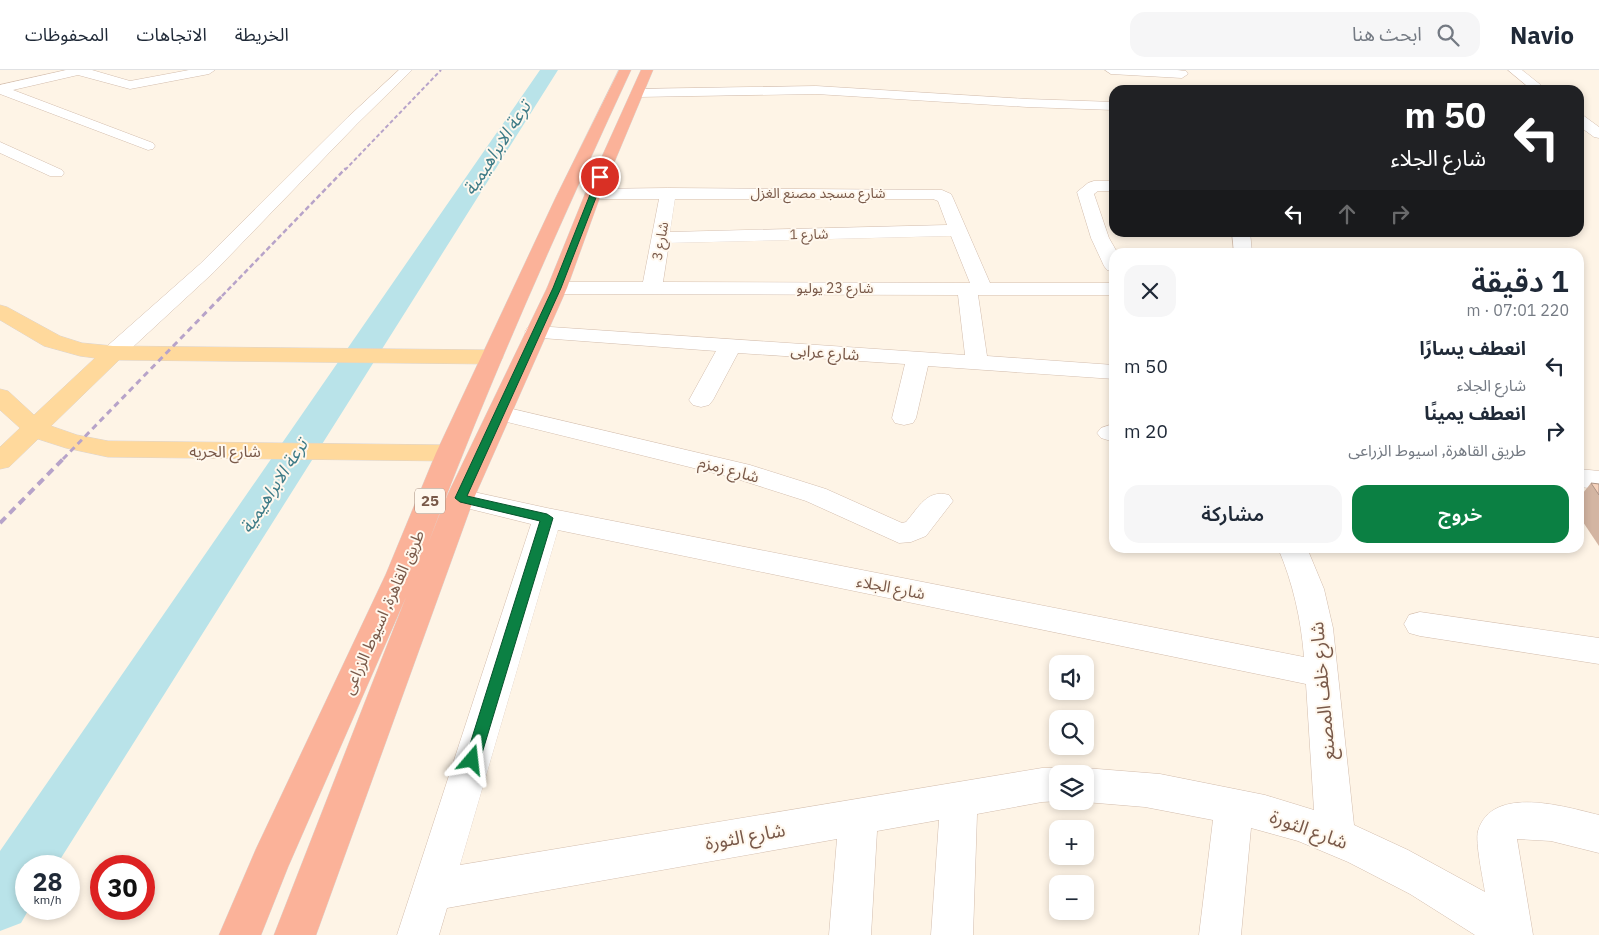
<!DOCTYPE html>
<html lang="ar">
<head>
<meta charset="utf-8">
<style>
  :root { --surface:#fff; --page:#f6f6f7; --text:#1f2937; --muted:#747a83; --line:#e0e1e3; --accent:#0b8043 }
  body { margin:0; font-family:"IBM Plex Sans","Noto Sans Arabic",sans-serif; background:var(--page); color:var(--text); direction:rtl; height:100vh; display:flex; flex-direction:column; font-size:19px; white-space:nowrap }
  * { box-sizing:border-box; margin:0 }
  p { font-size:16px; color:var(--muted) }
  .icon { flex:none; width:28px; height:28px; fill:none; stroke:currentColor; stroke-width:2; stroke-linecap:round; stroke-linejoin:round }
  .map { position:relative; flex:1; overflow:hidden; direction:ltr }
  .side { position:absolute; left:1109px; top:178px; width:475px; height:305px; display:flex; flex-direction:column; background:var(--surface); border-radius:15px; box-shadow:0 2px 8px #0003; direction:rtl }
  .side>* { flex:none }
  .banner { position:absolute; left:1109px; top:15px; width:475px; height:152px; border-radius:15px; box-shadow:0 2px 8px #0003; direction:rtl; background:#202124; color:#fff; overflow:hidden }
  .controls { position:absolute; left:1049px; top:585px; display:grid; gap:10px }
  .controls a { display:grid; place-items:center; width:45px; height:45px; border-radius:10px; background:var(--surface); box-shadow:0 2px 8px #0003; font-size:25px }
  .speed { position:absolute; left:15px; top:785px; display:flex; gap:10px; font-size:25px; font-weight:700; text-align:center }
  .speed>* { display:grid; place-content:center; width:65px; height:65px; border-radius:50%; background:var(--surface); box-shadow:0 2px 8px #0003; line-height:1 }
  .speed small { font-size:12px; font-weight:400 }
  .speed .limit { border:8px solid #d22; background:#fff; color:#111 }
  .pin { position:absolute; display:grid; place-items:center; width:42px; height:42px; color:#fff; margin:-21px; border:2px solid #fff; border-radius:50%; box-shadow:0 1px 5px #0007 }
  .me { position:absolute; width:55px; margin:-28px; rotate:17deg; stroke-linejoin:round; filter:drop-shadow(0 0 4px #0008) }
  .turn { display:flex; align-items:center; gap:18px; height:105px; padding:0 15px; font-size:22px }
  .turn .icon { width:65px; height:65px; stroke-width:2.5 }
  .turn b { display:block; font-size:35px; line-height:42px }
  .lanes { display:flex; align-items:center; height:48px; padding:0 15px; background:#0003; justify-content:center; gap:25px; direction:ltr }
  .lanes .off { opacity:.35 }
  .round { display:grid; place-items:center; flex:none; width:52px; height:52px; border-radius:15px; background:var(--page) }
  .head { display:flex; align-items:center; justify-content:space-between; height:85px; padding:0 15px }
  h1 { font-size:30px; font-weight:600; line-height:38px }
  .button { display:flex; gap:10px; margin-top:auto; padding:10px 15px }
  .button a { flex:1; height:58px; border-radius:15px; background:var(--accent); color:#fff; font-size:20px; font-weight:600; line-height:58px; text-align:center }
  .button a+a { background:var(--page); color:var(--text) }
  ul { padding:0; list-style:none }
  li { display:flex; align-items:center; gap:15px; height:65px; padding:0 15px }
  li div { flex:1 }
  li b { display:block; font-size:19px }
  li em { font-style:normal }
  header { display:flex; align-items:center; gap:30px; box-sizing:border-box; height:70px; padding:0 25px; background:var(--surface); border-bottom:1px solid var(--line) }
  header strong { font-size:24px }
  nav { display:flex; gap:28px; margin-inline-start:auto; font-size:18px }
  .search { width:350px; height:45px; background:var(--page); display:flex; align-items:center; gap:12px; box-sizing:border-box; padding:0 18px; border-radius:15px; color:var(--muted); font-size:19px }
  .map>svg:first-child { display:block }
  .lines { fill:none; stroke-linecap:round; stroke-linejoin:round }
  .canal { fill:#b9e3e9; fill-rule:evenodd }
  .minor-casing { stroke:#d3bdad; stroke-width:1 }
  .major-casing { stroke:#dcd4d0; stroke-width:1 }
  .highway-casing { stroke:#dcd4d0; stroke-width:1 }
  .minor { fill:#fff; fill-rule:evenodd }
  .major { fill:#ffd99c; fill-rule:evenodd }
  .highway { fill:#fbb299; fill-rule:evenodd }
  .rail-far3 { stroke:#b7a3c9; stroke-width:2; stroke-dasharray:4 2.5; stroke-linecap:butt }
  .rail-far2 { stroke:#b7a3c9; stroke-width:2.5; stroke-dasharray:5 3; stroke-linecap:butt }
  .rail-far1 { stroke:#b7a3c9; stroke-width:3; stroke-dasharray:6 4.5; stroke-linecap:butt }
  .rail { stroke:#b7a3c9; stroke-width:4; stroke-dasharray:8 5.5; stroke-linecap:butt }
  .wall { fill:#d3b5a2 }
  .building { fill:#f5d2bc; stroke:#ac9384 }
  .route { fill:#0b8043; stroke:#07532c }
  .labels { text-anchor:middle; stroke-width:4; stroke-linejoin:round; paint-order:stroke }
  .far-street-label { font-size:14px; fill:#795949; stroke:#fff8ee }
  .shield { fill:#fff8ee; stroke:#a1897a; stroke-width:1 }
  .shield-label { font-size:15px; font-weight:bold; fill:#795949 }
  .street-label { font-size:16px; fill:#795949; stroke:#fff8ee }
  .water-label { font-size:18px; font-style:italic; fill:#3e7b87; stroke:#fff8ee }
  .near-street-label { font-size:19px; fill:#795949; stroke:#fff8ee }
</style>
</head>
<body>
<header>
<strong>Navio</strong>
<div class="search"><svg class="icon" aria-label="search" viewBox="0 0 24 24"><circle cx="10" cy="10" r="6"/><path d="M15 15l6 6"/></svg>ابحث هنا</div>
<nav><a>الخريطة</a><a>الاتجاهات</a><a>المحفوظات</a></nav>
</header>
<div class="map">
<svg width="1599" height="865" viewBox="0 0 1599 865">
  <rect width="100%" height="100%" fill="#fef4e6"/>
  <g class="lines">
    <path class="canal" d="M 540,0 L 558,0 L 56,796 L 26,796 L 26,839 L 29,839 L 21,853 L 0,861 L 0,781 Z"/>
    <defs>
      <g id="minor">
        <path d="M 66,0 L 92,0 L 130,11 L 189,0 L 215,0 L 209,4 L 130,19 L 78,5 L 13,20 L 153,73 L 155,76 L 153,79 L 148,80 L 0,24 L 0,15 Z"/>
        <path d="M 399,0 L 412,0 L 357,54 L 214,202 L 121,288 L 113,290 L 105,288 L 102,283 L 105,278 L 200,194 L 347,48 Z"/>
        <path d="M 1105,0 L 1177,0 L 1186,1 L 1188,4 L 1182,8 L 1111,4 Z"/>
        <path d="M 1508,0 L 1522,0 L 1547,20 L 1532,20 Z"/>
        <path d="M 816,16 L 1027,29 L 1114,32 L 1114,40 L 1027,37 L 816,24 L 637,27 L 630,23 L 637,19 Z"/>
        <path d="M 1579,45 L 1584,46 L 1599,57 L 1599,68 L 1594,67 L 1579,56 Z"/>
        <path d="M 0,72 L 62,100 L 64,103 L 62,106 L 50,106 L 0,83 Z"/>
        <path d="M 1094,111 L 1114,111 L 1114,121 L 1098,121 L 1094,124 L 1109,168 L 1117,182 L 1114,182 L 1114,202 L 1107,200 L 1104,196 L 1091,168 L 1077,122 L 1088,113 Z"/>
        <path d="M 668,118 L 942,120 L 951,124 L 953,128 L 990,213 L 1114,213 L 1114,225 L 978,225 L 987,286 L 1114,295 L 1114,309 L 928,296 L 916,348 L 913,353 L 904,355 L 895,353 L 892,348 L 905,294 L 738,283 L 713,330 L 709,335 L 701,337 L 693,335 L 689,330 L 716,281 L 528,267 L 525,262 L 528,257 L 536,256 L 965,285 L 958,225 L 557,224 L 550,222 L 547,218 L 550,214 L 557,212 L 643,212 L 659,129 L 593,129 L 587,128 L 585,124 L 587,120 L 593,119 ZM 675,129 L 933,129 L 938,131 L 947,155 L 670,162 ZM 951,166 L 970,213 L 663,212 L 669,173 Z"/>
        <path d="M 1232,162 L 1250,162 L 1252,182 L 1234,182 Z"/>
        <path d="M 500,336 L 750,395 L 826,419 L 902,453 L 906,452 C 919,437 927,419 949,425 L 953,431 L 926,466 L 911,472 L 899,473 L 806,431 L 734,408 L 491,348 L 488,343 L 491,338 Z"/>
        <path d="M 1110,355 L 1114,356 L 1114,372 L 1101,368 L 1097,363 L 1101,358 Z"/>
        <path d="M 1579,399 L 1599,401 L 1599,419 L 1579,417 Z"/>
        <path d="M 460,419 L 547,438 L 1304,587 C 1301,549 1293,513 1278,478 L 1307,478 L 1324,519 L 1333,558 L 1354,755 L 1408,780 L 1485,822 C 1483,809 1475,772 1478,761 C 1492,714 1566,737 1599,745 L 1599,783 L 1551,771 L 1517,769 L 1533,865 L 1475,865 L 1410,824 L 1348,792 L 1298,771 L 1251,758 L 1241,865 L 1199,865 L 1213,750 L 1145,737 L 1085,732 L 1083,731 L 1085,731 L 1085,704 L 1058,704 L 1058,731 L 1060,731 L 1042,732 L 977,744 L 973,865 L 931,865 L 939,750 L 877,761 L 871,865 L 829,865 L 837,769 L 447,838 L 439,865 L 397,865 L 531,454 L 450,434 L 446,428 L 450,422 ZM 558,460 L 1306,614 L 1314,740 L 1265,725 L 1160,704 L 1085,698 L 1072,704 L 1058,698 L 1042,698 L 460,795 Z"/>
        <path d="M 1420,542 L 1599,568 L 1599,594 L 1420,566 L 1409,563 L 1404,554 L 1409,545 Z"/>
      </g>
      <path id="major" d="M 0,235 L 7,237 L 60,266 L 82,273 L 113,276 L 492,280 L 500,282 L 503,287 L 500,292 L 492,294 L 119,290 L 51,356 L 77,365 L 108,371 L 449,375 L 458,377 L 462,383 L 458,389 L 449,391 L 108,387 L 66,378 L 38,369 L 9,397 L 0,399 L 0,377 L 20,358 L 0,340 L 0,319 L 8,321 L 34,345 L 95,288 L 80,286 L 44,276 L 0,250 Z"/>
      <path id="highway" d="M 619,0 L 631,0 C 559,156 488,313 428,474 L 446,428 L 547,218 L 585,124 L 641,0 L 653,0 L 601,124 L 567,218 L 474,428 L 316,865 L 274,865 L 406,527 L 288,797 L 261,865 L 219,865 L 256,779 L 386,504 L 436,383 L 556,127 Z"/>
    </defs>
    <use href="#minor" class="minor-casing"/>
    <use href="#major" class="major-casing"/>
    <use href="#highway" class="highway-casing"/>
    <use href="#minor" class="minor"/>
    <use href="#major" class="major"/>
    <use href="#highway" class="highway"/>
    <path class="rail-far3" d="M 345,100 L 441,0"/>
    <path class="rail-far2" d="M 222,226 L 346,98"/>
    <path class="rail-far1" d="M 63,389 L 223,225"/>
    <path class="rail" d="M 0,453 L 64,388"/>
  </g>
  <path class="wall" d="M 1591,413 L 1599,414 L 1599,476 L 1579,446 L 1579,428 Z"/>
  <path class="building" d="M 1591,413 L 1599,414 L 1599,425 Z"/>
  <path class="route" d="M 600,105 L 604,107 L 561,218 L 467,426 L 547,444 L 553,448 L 480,690 L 477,695 L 472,696 L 467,695 L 465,690 L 540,451 L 460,432 L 455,428 L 553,218 L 597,107 Z"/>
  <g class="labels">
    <g class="far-street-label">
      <text x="818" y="128">شارع مسجد مصنع الغزل</text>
      <text transform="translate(809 164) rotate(-1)" y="5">شارع 1</text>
      <text transform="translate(660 171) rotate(-80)" y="5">شارع 3</text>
      <text x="835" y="223">شارع 23 يوليو</text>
    </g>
    <rect class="shield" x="415" y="418.5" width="30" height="25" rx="4"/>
    <g class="shield-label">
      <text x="430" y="436">25</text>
    </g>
    <g class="street-label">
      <text transform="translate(825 282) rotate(4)" y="6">شارع عرابى</text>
      <text x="225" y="387">شارع الحريه</text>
      <text transform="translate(729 399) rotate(15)" y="6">شارع زمزم</text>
      <text transform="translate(891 517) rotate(11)" y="6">شارع الجلاء</text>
      <text transform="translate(383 542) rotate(-66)" y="6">طريق القاهرة, اسيوط الزراعى</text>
    </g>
    <g class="water-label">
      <text transform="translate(497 78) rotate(-57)" y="6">ترعة الابراهيمية</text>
      <text transform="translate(274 416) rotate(-57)" y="6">ترعة الابراهيمية</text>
    </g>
    <g class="near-street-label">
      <text transform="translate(1322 621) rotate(-95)" y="7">شارع خلف المصنع</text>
      <text transform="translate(1309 759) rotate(20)" y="7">شارع الثورة</text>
      <text transform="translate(745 766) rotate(-10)" y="7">شارع الثورة</text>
    </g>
  </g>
</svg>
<div class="controls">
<a><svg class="icon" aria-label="sound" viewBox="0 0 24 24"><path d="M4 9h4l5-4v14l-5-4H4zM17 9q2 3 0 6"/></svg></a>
<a><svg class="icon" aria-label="search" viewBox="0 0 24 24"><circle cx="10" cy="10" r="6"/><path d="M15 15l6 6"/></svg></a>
<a><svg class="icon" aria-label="layers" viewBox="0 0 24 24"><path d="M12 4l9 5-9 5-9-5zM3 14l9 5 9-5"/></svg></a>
<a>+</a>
<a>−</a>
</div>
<div class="speed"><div>28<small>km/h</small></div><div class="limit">30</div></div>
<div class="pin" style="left:600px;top:107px;background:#d93025"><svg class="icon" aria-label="arrive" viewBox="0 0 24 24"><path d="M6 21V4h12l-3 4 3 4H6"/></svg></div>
<svg class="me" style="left:472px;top:690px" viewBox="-20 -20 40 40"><path d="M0-17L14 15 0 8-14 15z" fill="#0b8043" stroke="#fff" stroke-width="4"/></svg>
<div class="banner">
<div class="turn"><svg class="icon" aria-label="left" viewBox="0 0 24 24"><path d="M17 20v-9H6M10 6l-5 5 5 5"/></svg><div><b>50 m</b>شارع الجلاء</div></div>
<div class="lanes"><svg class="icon" aria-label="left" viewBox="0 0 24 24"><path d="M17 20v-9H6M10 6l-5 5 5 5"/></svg><svg class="icon off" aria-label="ahead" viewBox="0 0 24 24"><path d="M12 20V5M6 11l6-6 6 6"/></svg><svg class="icon off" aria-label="right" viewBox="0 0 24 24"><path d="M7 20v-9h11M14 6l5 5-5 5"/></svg></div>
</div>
<section class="side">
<div class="head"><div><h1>1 دقيقة</h1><p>220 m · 07:01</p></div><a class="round"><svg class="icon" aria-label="close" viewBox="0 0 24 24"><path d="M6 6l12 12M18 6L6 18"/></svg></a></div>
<ul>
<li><svg class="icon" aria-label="left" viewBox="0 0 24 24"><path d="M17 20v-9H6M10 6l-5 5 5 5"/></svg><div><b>انعطف يسارًا</b><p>شارع الجلاء</p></div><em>50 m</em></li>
<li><svg class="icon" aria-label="right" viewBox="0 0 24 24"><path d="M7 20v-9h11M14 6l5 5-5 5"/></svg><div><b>انعطف يمينًا</b><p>طريق القاهرة, اسيوط الزراعى</p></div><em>20 m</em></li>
</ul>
<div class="button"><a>خروج</a><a>مشاركة</a></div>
</section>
</div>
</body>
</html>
